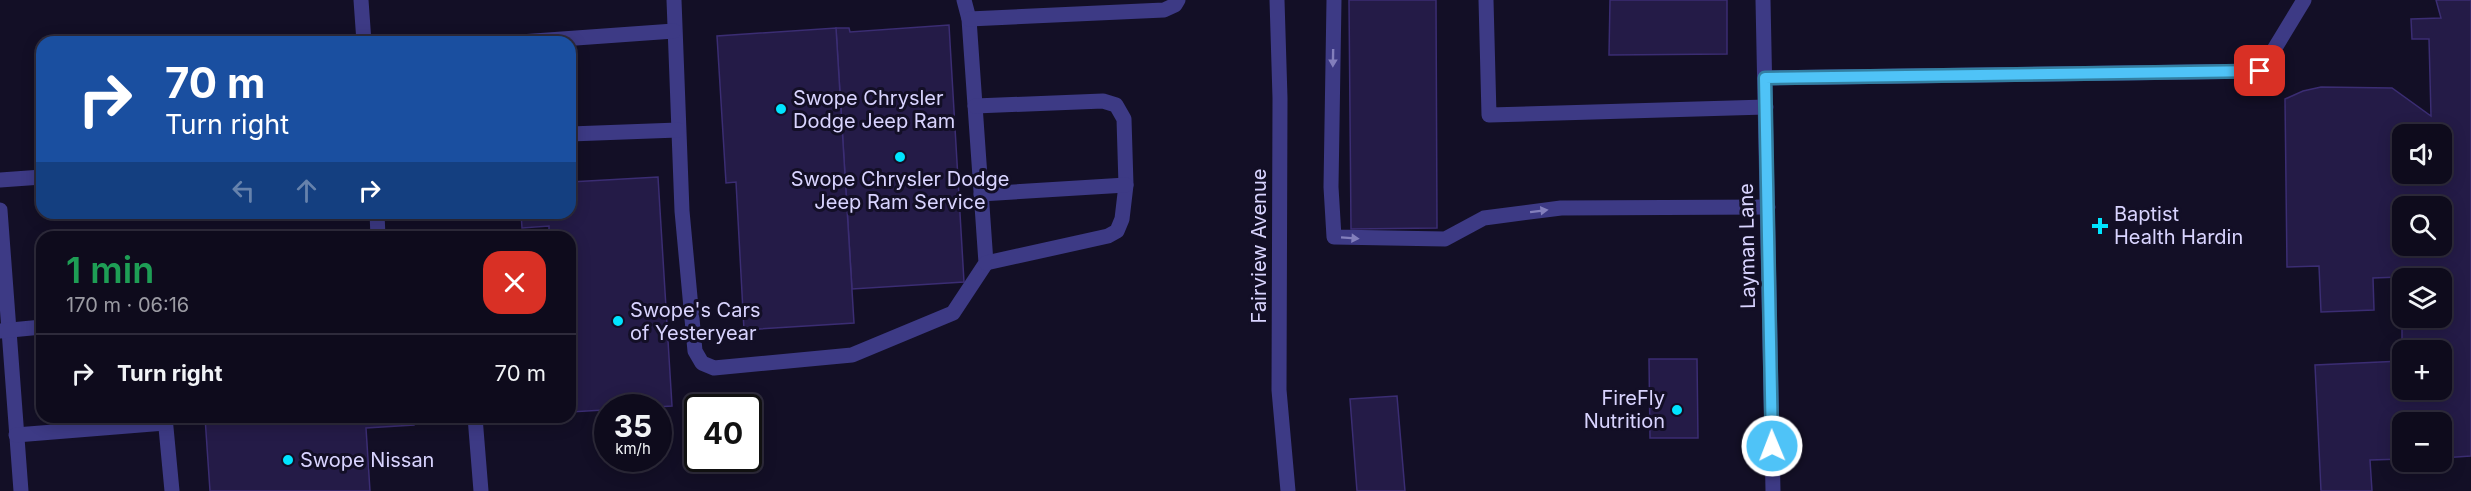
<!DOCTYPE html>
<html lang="en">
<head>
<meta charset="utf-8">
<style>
  :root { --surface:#0e0b1c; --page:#1c1929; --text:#f1f3f6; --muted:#9b9ba3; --line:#2e2b3b }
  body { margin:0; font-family:Inter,sans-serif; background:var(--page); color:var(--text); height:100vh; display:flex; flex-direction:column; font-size:22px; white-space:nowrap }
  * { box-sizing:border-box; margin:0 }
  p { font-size:20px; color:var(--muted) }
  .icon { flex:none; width:33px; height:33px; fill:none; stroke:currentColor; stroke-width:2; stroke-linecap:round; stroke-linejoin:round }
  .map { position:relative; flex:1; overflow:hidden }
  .panel { position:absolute; left:36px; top:231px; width:540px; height:192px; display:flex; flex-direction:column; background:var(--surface); border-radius:18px; box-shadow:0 3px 15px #0003,0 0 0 2px var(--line) }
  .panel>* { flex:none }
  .top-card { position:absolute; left:36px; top:36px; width:540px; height:183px; border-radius:18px; box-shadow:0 3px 15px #0003,0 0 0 2px var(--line); background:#1a4fa0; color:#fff; overflow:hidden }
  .controls { position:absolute; left:2392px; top:124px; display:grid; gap:12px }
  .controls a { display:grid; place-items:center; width:60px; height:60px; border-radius:12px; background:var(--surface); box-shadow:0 3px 15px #0003,0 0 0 2px var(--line); font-size:30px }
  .speed { position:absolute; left:594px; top:394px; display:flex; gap:12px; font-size:30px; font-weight:700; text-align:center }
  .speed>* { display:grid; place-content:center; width:78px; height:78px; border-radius:50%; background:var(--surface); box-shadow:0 3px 15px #0003,0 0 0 2px var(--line); line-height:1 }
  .speed small { font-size:15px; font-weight:400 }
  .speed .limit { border:3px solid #111; border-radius:9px; background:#fff; color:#111 }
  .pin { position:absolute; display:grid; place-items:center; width:51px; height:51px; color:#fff; margin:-26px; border-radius:12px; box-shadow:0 3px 9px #0006 }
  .me { position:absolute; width:66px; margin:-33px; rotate:359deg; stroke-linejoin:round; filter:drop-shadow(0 0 4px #0008) }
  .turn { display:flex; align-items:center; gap:21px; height:126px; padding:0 30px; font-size:27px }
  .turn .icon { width:78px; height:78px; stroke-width:2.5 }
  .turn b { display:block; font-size:42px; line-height:51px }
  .lanes { display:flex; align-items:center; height:57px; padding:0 30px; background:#0003; justify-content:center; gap:30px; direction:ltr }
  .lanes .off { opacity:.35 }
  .round { display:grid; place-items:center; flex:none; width:63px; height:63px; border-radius:18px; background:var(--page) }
  .summary { display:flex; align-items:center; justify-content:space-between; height:102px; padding:0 30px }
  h1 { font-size:36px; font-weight:600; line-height:45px; color:#1e9e55 }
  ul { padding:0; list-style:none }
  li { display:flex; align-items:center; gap:18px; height:78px; padding:0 30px; border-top:2px solid var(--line) }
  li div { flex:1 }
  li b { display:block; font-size:22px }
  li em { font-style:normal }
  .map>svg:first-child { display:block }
  .building { fill:#241b47; stroke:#3b2d73; stroke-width:1.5; fill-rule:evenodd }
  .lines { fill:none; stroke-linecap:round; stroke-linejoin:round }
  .service { stroke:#3d3a85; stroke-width:15 }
  .minor { stroke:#3d3a85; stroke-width:15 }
  .tertiary { stroke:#3d3a85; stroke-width:15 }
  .oneway { fill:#837fbc }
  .route-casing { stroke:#337fa1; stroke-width:15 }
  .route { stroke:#4fc3f7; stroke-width:10 }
  .poi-dot { fill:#00e5ff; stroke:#130f26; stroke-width:2 }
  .labels { text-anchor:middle; stroke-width:6; stroke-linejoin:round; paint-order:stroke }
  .poi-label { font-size:20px; fill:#d9d4ff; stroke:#130f26; text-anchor:start }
  .street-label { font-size:20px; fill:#d9d4ff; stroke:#130f26 }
</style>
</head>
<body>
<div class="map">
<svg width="2471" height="491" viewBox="0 0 2471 491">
  <rect width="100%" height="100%" fill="#130f26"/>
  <g class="building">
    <path d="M 1349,0 L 1436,0 L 1437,228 L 1351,229 Z"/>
    <path d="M 1610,0 L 1727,0 L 1727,54 L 1609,55 Z"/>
    <path d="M 2436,0 L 2471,0 L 2471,456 L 2442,458 L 2442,423 L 2403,423 L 2403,459 L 2370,460 L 2372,491 L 2321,491 L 2315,365 L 2402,361 L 2402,309 L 2403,318 L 2442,318 L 2442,279 L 2427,279 L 2427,276 L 2373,278 L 2374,310 L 2321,312 L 2319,266 L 2287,267 L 2285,99 L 2303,91 L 2321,87 L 2392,88 L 2431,116 L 2429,39 L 2412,39 L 2411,19 L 2441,18 ZM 2403,135 L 2442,135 L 2442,174 L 2403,174 ZM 2403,207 L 2442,207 L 2442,246 L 2403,246 ZM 2403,351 L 2442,351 L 2442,390 L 2403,390 Z"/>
    <path d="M 949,25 L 964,282 L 852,289 L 836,28 L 849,28 L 850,32 Z"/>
    <path d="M 836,28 L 854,323 L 744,330 L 736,182 L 726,183 L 717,36 Z"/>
    <path d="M 658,177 L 672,406 L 570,412 L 570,237 L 549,237 L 549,226 L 522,228 L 521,213 L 570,213 L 570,182 Z"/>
    <path d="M 1649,359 L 1697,359 L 1698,438 L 1650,438 Z"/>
    <path d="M 1397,396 L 1405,491 L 1357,491 L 1350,399 Z"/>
    <path d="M 205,417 L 414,417 L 414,425 L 366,428 L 370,491 L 210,491 Z"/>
  </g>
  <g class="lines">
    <g class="service">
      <path d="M 361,0 L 364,42"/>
      <path d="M 674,0 L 682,211 L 695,351 L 702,363 L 714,368 L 852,355 L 953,313 L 986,263 L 969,19 L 964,0"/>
      <path d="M 1334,0 L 1331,187 L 1334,237 L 1445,239 L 1484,218 L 1561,208 L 1768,207"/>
      <path d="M 1486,0 L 1489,115 L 1766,107"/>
      <path d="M 969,19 L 1164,10 L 1175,5 L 1178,0"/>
      <path d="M 520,42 L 674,31"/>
      <path d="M 1765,78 L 2261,71 L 2304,0"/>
      <path d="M 975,106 L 1103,101 L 1116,105 L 1124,119 L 1126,185 L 1122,219 L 1117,231 L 1108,236 L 986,263"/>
      <path d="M 570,134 L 678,130"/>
      <path d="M 0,180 L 42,177"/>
      <path d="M 981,194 L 1126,185"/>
      <path d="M 0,210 L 21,491"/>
      <path d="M 377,213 L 378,237"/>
      <path d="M 0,331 L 42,327"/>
      <path d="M 165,417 L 172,491"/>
      <path d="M 475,417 L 481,491"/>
      <path d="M 16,435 L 165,423"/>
    </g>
    <path class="minor" d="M 1277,0 L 1280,98 L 1279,390 L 1288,491"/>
    <path class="tertiary" d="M 1763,0 L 1773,491"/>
  </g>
  <defs><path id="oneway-solid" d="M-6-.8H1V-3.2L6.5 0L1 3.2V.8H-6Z" transform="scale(1.5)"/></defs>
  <g class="oneway">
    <use href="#oneway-solid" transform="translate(1333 58) rotate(91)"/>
    <use href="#oneway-solid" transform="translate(1539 211) rotate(-7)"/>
    <use href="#oneway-solid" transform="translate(1350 238) rotate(4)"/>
  </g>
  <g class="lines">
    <defs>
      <path id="route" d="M 1772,446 L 1765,78 L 2260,71"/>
    </defs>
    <use href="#route" class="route-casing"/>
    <use href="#route" class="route"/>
  </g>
  <g class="poi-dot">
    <circle cx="781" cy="109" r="6"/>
    <circle cx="900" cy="157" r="6"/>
    <path d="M2097 217h6v6h6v6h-6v6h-6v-6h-6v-6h6z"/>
    <circle cx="618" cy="321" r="6"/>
    <circle cx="1677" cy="410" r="6"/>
    <circle cx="288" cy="460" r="6"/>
  </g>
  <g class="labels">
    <g class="poi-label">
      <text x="793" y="105">Swope Chrysler<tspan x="793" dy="23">Dodge Jeep Ram</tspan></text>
      <text x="900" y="186" text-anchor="middle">Swope Chrysler Dodge<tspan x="900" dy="23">Jeep Ram Service</tspan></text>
      <text x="2114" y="221">Baptist<tspan x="2114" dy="23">Health Hardin</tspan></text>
      <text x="630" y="317">Swope's Cars<tspan x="630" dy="23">of Yesteryear</tspan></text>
      <text x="1665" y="405" text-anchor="end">FireFly<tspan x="1665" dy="23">Nutrition</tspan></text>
      <text x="300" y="467">Swope Nissan</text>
    </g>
    <g class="street-label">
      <text transform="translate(1259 246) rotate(-90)" y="7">Fairview Avenue</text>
      <text transform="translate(1747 246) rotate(-91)" y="7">Layman Lane</text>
    </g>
  </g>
</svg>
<div class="controls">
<a><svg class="icon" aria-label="sound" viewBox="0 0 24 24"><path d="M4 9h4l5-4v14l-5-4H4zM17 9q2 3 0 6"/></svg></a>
<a><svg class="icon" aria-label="search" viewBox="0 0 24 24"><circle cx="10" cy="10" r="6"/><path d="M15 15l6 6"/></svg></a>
<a><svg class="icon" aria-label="layers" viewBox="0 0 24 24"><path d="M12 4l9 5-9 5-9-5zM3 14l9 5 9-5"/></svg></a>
<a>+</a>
<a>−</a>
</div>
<div class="speed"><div>35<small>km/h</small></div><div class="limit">40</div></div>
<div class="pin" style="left:2260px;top:71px;background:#d93025"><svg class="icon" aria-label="arrive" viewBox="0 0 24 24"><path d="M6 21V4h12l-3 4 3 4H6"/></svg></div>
<svg class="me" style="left:1772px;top:446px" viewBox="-20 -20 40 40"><circle r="17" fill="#4fc3f7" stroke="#fff" stroke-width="3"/><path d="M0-11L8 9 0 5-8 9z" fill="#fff"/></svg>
<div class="top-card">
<div class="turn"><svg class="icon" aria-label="right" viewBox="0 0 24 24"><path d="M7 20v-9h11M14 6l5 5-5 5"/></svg><div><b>70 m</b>Turn right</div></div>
<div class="lanes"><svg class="icon off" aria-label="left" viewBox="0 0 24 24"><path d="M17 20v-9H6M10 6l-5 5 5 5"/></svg><svg class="icon off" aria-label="ahead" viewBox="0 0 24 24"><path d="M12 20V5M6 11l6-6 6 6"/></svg><svg class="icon" aria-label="right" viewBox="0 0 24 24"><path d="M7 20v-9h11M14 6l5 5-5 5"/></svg></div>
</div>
<section class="panel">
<div class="summary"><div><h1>1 min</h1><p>170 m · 06:16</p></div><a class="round" style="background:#d93025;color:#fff"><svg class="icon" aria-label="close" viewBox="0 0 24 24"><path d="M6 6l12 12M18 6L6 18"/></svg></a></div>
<ul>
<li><svg class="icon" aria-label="right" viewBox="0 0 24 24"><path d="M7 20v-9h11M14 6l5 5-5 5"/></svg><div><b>Turn right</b></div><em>70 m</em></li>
</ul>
</section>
</div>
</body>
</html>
